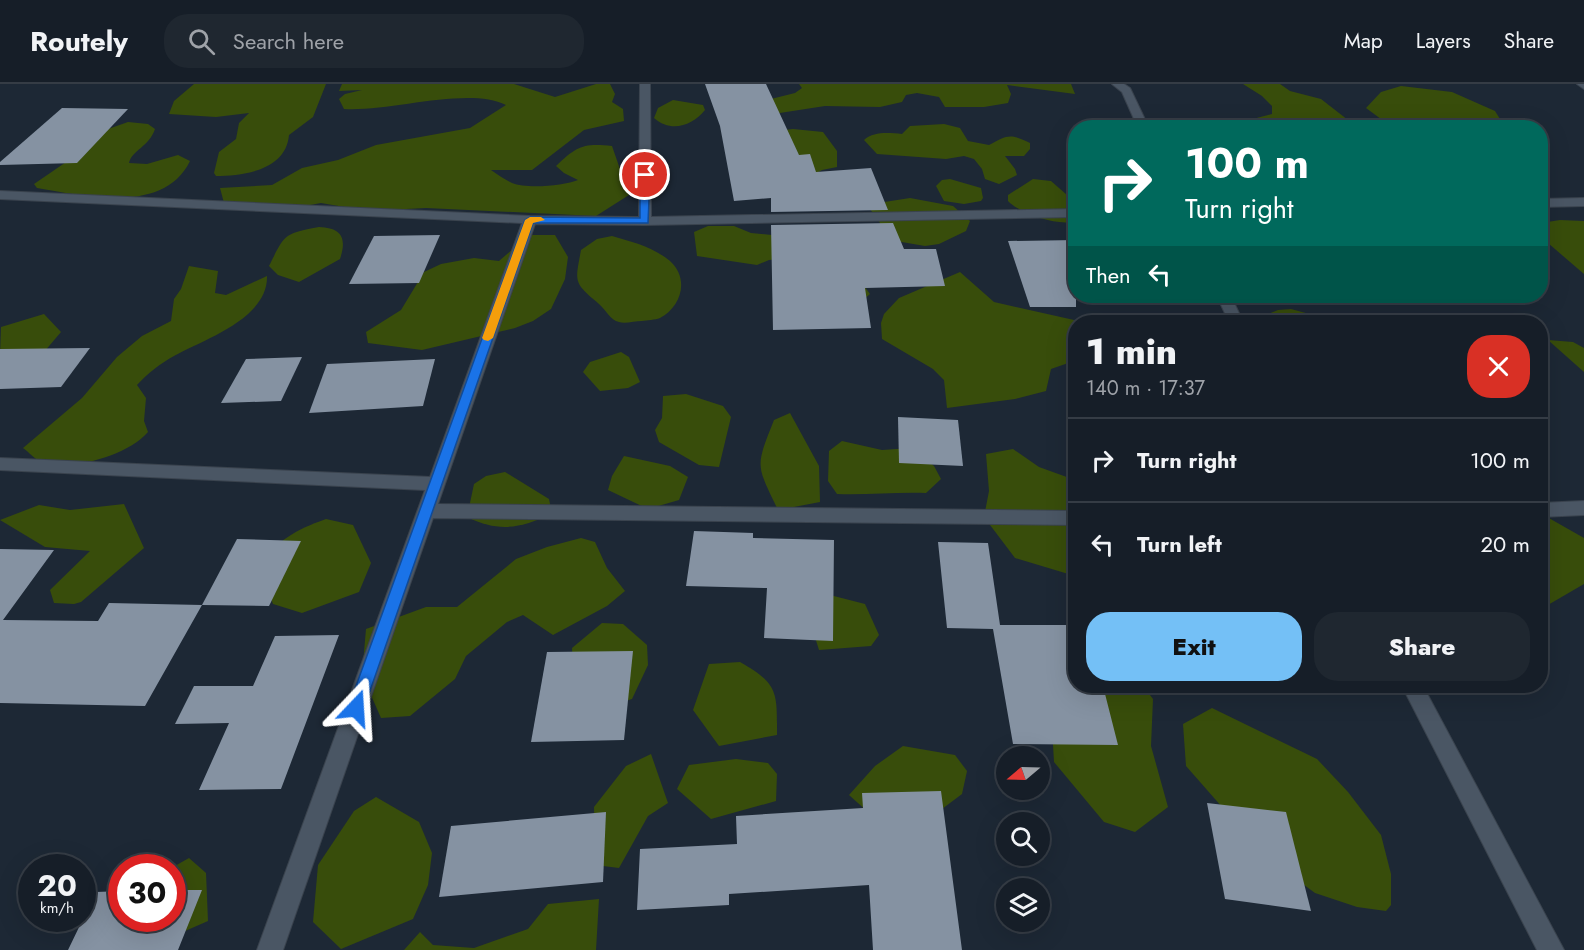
<!DOCTYPE html>
<html lang="en">
<head>
<meta charset="utf-8">
<style>
  :root { --surface:#161e28; --page:#1f2730; --text:#f1f3f6; --muted:#9ea2a8; --line:#353c45; --accent:#74c0f6 }
  body { margin:0; font-family:Jost,sans-serif; background:var(--page); color:var(--text); height:100vh; display:flex; flex-direction:column; font-size:22px; white-space:nowrap }
  * { box-sizing:border-box; margin:0 }
  p { font-size:20px; color:var(--muted) }
  .icon { flex:none; width:33px; height:33px; fill:none; stroke:currentColor; stroke-width:2; stroke-linecap:round; stroke-linejoin:round }
  .map { position:relative; flex:1; overflow:hidden }
  .panel { position:absolute; left:1068px; top:231px; width:480px; height:378px; display:flex; flex-direction:column; background:var(--surface); border-radius:24px; box-shadow:0 6px 24px #0002,0 0 0 2px var(--line) }
  .panel>* { flex:none }
  .hud { position:absolute; left:1068px; top:36px; width:480px; height:183px; border-radius:24px; box-shadow:0 6px 24px #0002,0 0 0 2px var(--line); background:#00695c; color:#fff; overflow:hidden }
  .needle { width:39px; rotate:251deg }
  .controls { position:absolute; left:996px; top:662px; display:grid; gap:12px }
  .controls a { display:grid; place-items:center; width:54px; height:54px; border-radius:50%; background:var(--surface); box-shadow:0 6px 24px #0002,0 0 0 2px var(--line); font-size:30px }
  .speed { position:absolute; left:18px; top:770px; display:flex; gap:12px; font-size:30px; font-weight:700; text-align:center }
  .speed>* { display:grid; place-content:center; width:78px; height:78px; border-radius:50%; background:var(--surface); box-shadow:0 6px 24px #0002,0 0 0 2px var(--line); line-height:1 }
  .speed small { font-size:15px; font-weight:400 }
  .speed .limit { border:9px solid #d22; background:#fff; color:#111 }
  .pin { position:absolute; display:grid; place-items:center; width:51px; height:51px; color:#fff; margin:-26px; border:3px solid #fff; border-radius:50%; box-shadow:0 2px 6px #0007 }
  .me { position:absolute; width:66px; margin:-33px; rotate:20deg; stroke-linejoin:round; filter:drop-shadow(0 0 4px #0008) }
  .turn { display:flex; align-items:center; gap:21px; height:126px; padding:0 18px; font-size:27px }
  .turn .icon { width:78px; height:78px; stroke-width:2.5 }
  .turn b { display:block; font-size:42px; line-height:51px }
  .then { display:flex; align-items:center; height:57px; padding:0 18px; background:#0003; gap:12px; font-size:22px }
  .round { display:grid; place-items:center; flex:none; width:63px; height:63px; border-radius:24px; background:var(--page) }
  .overview { display:flex; align-items:center; justify-content:space-between; height:102px; padding:0 18px }
  h1 { font-size:36px; font-weight:800; line-height:45px }
  .action { display:flex; gap:12px; margin-top:auto; padding:12px 18px }
  .action a { flex:1; height:69px; border-radius:24px; background:var(--accent); color:#111; font-size:24px; font-weight:800; line-height:69px; text-align:center }
  .action a+a { background:var(--page); color:var(--text) }
  ul { padding:0; list-style:none }
  li { display:flex; align-items:center; gap:18px; height:84px; padding:0 18px; border-top:2px solid var(--line) }
  li div { flex:1 }
  li b { display:block; font-size:22px }
  li em { font-style:normal }
  header { display:flex; align-items:center; gap:36px; box-sizing:border-box; height:84px; padding:0 30px; background:var(--surface); border-bottom:2px solid var(--line) }
  header strong { font-size:28px }
  nav { display:flex; gap:33px; margin-inline-start:auto; font-size:21px }
  .search { width:420px; height:54px; background:var(--page); display:flex; align-items:center; gap:15px; box-sizing:border-box; padding:0 21px; border-radius:24px; color:var(--muted); font-size:22px }
  .map>svg:first-child { display:block }
  .green { fill:#384d0b }
  .building { fill:#8592a2 }
  .lines { fill:none; stroke-linecap:round; stroke-linejoin:round }
  .street-casing { stroke:#3a434e; stroke-width:2 }
  .street { fill:#4a5664; fill-rule:evenodd }
  .route { fill:#1a73e8; stroke:#114b97; stroke-width:1.5 }
  .slow { fill:#f59e0b }
</style>
</head>
<body>
<header>
<strong>Routely</strong>
<div class="search"><svg class="icon" aria-label="search" viewBox="0 0 24 24"><circle cx="10" cy="10" r="6"/><path d="M15 15l6 6"/></svg>Search here</div>
<nav><a>Map</a><a>Layers</a><a>Share</a></nav>
</header>
<div class="map">
<svg width="1584" height="866" viewBox="0 0 1584 866">
  <rect width="100%" height="100%" fill="#1d2835"/>
  <g class="green">
    <path d="M 194,0 L 326,0 L 313,33 L 289,51 C 286,86 244,92 216,92 L 214,89 L 219,68 L 236,55 L 239,39 L 249,29 L 216,33 L 169,30 L 174,17 Z"/>
    <path d="M 342,0 L 514,0 L 555,13 L 596,0 L 610,0 L 615,10 L 612,18 L 623,25 L 624,37 L 584,46 L 532,86 L 491,86 C 497,90 505,96 512,99 C 526,105 564,102 578,96 L 564,89 L 556,82 C 577,62 583,59 612,62 L 629,111 L 596,132 L 426,124 L 368,127 L 321,119 L 294,124 L 224,119 L 220,104 L 272,101 L 302,84 L 338,76 L 376,61 L 470,44 L 506,21 C 468,2 390,28 344,25 L 339,15 L 345,10 L 362,6 L 339,7 Z"/>
    <path d="M 799,0 L 1071,0 L 1075,10 L 1007,1 L 1011,10 L 1008,19 L 984,23 L 945,23 L 939,13 L 917,9 L 906,11 L 902,18 L 880,23 L 825,22 L 761,32 L 759,18 L 795,9 L 802,4 Z"/>
    <path d="M 1243,0 L 1280,0 L 1290,7 L 1321,15 L 1357,43 L 1236,43 L 1241,38 L 1272,30 L 1272,22 L 1262,12 Z"/>
    <path d="M 1401,2 L 1452,8 L 1495,27 L 1505,43 L 1400,43 L 1385,38 L 1366,24 L 1381,8 Z"/>
    <path d="M 673,16 L 703,21 L 705,26 C 692,42 671,49 654,34 L 658,24 Z"/>
    <path d="M 128,38 L 148,40 L 155,45 C 149,63 132,66 129,79 L 147,80 L 178,71 L 190,77 C 164,131 84,112 37,104 L 34,100 L 72,74 L 94,50 Z"/>
    <path d="M 944,40 L 960,44 L 968,57 L 989,61 C 1007,51 1010,49 1030,59 L 1030,65 L 1024,72 L 1005,72 L 1015,85 L 1017,91 L 999,100 L 985,95 L 982,85 L 974,75 L 964,72 L 946,75 L 877,70 L 864,56 C 874,47 889,49 902,50 L 910,42 Z"/>
    <path d="M 793,45 L 823,48 L 837,67 L 837,83 L 822,86 L 811,92 L 774,47 Z"/>
    <path d="M 950,95 L 981,104 L 983,114 L 981,117 L 964,120 L 944,117 L 936,102 L 942,96 Z"/>
    <path d="M 1033,95 L 1051,97 L 1075,118 L 1075,137 C 1060,143 1020,130 1008,117 L 1008,111 Z"/>
    <path d="M 910,114 L 953,122 L 970,137 L 966,147 L 939,160 L 925,162 L 890,156 L 879,147 L 880,139 L 870,125 L 878,119 Z"/>
    <path d="M 1560,136 L 1584,137 L 1584,190 L 1541,153 L 1541,139 Z"/>
    <path d="M 708,142 L 734,142 L 751,149 L 782,152 L 843,173 L 870,210 L 854,224 L 784,175 L 769,176 L 757,181 L 697,172 L 694,148 Z"/>
    <path d="M 319,143 C 342,144 347,154 340,175 L 299,198 L 278,191 L 269,182 C 285,150 283,150 319,143 Z"/>
    <path d="M 529,151 L 555,151 L 568,173 L 565,195 L 551,225 L 533,237 L 515,244 L 422,266 L 368,259 L 366,248 L 401,226 L 424,188 L 441,180 L 474,174 L 499,177 Z"/>
    <path d="M 612,152 C 633,158 653,163 670,177 C 690,195 681,223 660,234 C 655,236 647,236 642,237 C 635,237 625,240 619,238 C 610,236 606,226 599,220 C 573,198 575,199 581,166 L 597,155 Z"/>
    <path d="M 189,182 L 218,187 L 215,209 L 226,211 L 267,192 C 268,235 204,255 174,272 C 161,279 147,290 137,301 L 146,314 L 144,337 L 148,348 C 127,372 73,387 42,378 C 35,376 29,368 23,364 L 82,314 L 117,273 L 142,252 L 171,237 L 174,215 L 181,205 Z"/>
    <path d="M 960,188 L 994,218 L 1083,238 L 1076,238 L 1074,277 L 1051,285 L 1046,307 L 1015,315 L 947,324 L 944,296 L 933,285 L 882,255 L 881,239 L 884,230 L 899,214 Z"/>
    <path d="M 1291,225 L 1339,238 L 1248,238 L 1278,226 Z"/>
    <path d="M 44,230 L 61,248 L 38,275 L 0,272 L 1,243 Z"/>
    <path d="M 1548,256 L 1573,258 L 1584,264 L 1584,288 Z"/>
    <path d="M 621,268 L 629,273 L 640,298 L 628,304 L 600,307 L 583,288 L 590,278 Z"/>
    <path d="M 686,310 L 723,322 L 731,333 L 719,383 L 699,381 L 659,358 L 655,346 L 662,334 L 663,312 Z"/>
    <path d="M 790,329 L 819,382 L 820,418 L 778,426 C 756,380 755,384 774,336 Z"/>
    <path d="M 842,357 L 882,366 L 912,364 L 934,382 L 941,395 L 926,409 C 896,408 867,411 837,410 L 828,397 L 829,367 Z"/>
    <path d="M 1013,365 L 1039,383 L 1075,396 L 1075,492 L 1015,474 L 984,433 L 989,407 L 986,370 Z"/>
    <path d="M 624,372 L 670,382 L 688,393 L 679,416 L 648,425 L 608,406 L 612,392 Z"/>
    <path d="M 505,388 L 549,415 L 552,430 C 520,444 500,449 467,433 L 474,400 L 486,392 Z"/>
    <path d="M 124,420 L 144,464 L 81,518 L 74,520 L 54,519 L 50,506 L 90,467 L 45,463 L 0,436 L 39,421 L 70,426 Z"/>
    <path d="M 1540,429 L 1584,454 L 1584,500 L 1541,525 Z"/>
    <path d="M 326,435 L 353,441 L 371,479 L 359,508 L 302,529 L 273,520 L 258,482 C 280,455 293,447 326,435 Z"/>
    <path d="M 581,454 L 595,458 L 607,484 L 625,507 L 607,522 L 553,551 L 523,531 L 507,538 L 466,572 L 455,595 L 410,632 L 381,634 L 362,591 L 366,545 L 426,523 L 457,523 L 516,475 L 547,463 Z"/>
    <path d="M 826,510 L 865,520 L 879,551 L 871,562 L 819,566 L 807,528 Z"/>
    <path d="M 602,539 L 623,540 L 647,561 L 648,581 L 632,615 L 582,631 L 573,591 L 572,564 Z"/>
    <path d="M 740,578 C 779,600 777,609 777,651 L 719,662 L 693,626 L 709,580 Z"/>
    <path d="M 1076,602 L 1143,602 L 1153,615 L 1151,662 L 1168,723 L 1135,748 L 1104,738 L 1054,678 L 1051,627 Z"/>
    <path d="M 1212,624 L 1317,675 L 1348,708 L 1381,751 L 1391,790 L 1391,821 L 1386,827 L 1357,823 L 1315,809 L 1265,772 L 1186,682 L 1183,640 Z"/>
    <path d="M 903,662 L 955,671 L 967,687 L 962,710 L 938,728 L 878,737 L 849,711 L 875,682 Z"/>
    <path d="M 651,670 L 668,719 L 648,732 L 619,784 L 595,781 L 594,723 L 626,682 Z"/>
    <path d="M 736,675 L 768,679 L 777,690 L 776,717 L 711,735 L 677,705 L 689,681 Z"/>
    <path d="M 376,713 L 419,738 L 432,769 L 428,801 L 413,835 L 341,865 L 313,838 L 318,781 L 354,727 Z"/>
    <path d="M 189,774 L 206,789 L 208,837 L 176,851 L 172,834 L 173,783 Z"/>
    <path d="M 599,815 L 596,866 L 404,866 L 420,848 L 433,861 L 474,864 L 528,845 L 548,820 Z"/>
  </g>
  <g class="building">
    <path d="M 705,0 L 766,0 L 799,71 L 810,70 L 816,88 L 871,84 L 888,126 L 771,128 L 771,114 L 734,117 L 720,42 Z"/>
    <path d="M 62,24 L 128,25 L 77,79 L 0,81 L 0,78 Z"/>
    <path d="M 893,139 L 904,165 L 936,165 L 945,202 L 865,204 L 871,244 L 773,246 L 771,141 Z"/>
    <path d="M 440,151 L 419,199 L 349,200 L 374,152 Z"/>
    <path d="M 1076,156 L 1076,223 L 1030,223 L 1008,157 Z"/>
    <path d="M 90,264 L 61,303 L 0,305 L 0,265 Z"/>
    <path d="M 302,273 L 281,317 L 221,319 L 246,275 Z"/>
    <path d="M 435,275 L 423,322 L 309,329 L 327,280 Z"/>
    <path d="M 898,333 L 958,336 L 963,382 L 899,379 Z"/>
    <path d="M 694,447 L 753,449 L 753,454 L 834,456 L 833,557 L 764,554 L 767,504 L 686,502 Z"/>
    <path d="M 237,455 L 301,457 L 269,522 L 202,521 Z"/>
    <path d="M 938,458 L 988,459 L 1000,541 L 1076,541 L 1076,602 L 1103,602 L 1118,661 L 1013,660 L 993,545 L 947,544 Z"/>
    <path d="M 0,465 L 54,466 L 3,536 L 98,537 L 109,519 L 202,521 L 145,622 L 0,619 Z"/>
    <path d="M 339,551 L 281,705 L 199,706 L 229,639 L 175,640 L 194,602 L 253,602 L 275,552 Z"/>
    <path d="M 633,567 L 624,656 L 531,658 L 547,568 Z"/>
    <path d="M 941,707 L 962,866 L 873,866 L 869,801 L 729,810 L 729,821 L 637,826 L 640,765 L 737,760 L 736,732 L 863,724 L 862,709 Z"/>
    <path d="M 1207,719 L 1286,728 L 1311,827 L 1225,815 Z"/>
    <path d="M 606,728 L 603,798 L 439,813 L 451,742 Z"/>
    <path d="M 172,806 L 202,806 L 178,866 L 68,866 L 96,808 L 122,807 L 122,834 L 172,834 Z"/>
  </g>
  <g class="lines">
    <defs>
      <g id="street">
        <path d="M 640,0 L 650,0 L 651,133 L 1076,125 L 1076,133 L 645,141 L 535,140 L 438,420 L 1076,427 L 1076,441 L 433,434 L 283,866 L 257,866 L 425,406 L 0,386 L 0,374 L 430,393 L 522,139 L 0,115 L 0,107 L 530,132 L 639,133 Z"/>
        <path d="M 1112,0 L 1124,0 L 1130,4 L 1149,44 L 1138,44 L 1122,8 Z"/>
        <path d="M 1577,0 L 1584,0 L 1584,5 Z"/>
        <path d="M 1584,114 L 1584,122 L 1540,123 L 1540,115 Z"/>
        <path d="M 1217,212 L 1231,212 L 1243,238 L 1229,238 Z"/>
        <path d="M 1584,417 L 1584,431 L 1540,433 L 1540,419 Z"/>
        <path d="M 1402,602 L 1423,602 L 1564,866 L 1537,866 Z"/>
      </g>
    </defs>
    <use href="#street" class="street-casing"/>
    <use href="#street" class="street"/>
  </g>
  <path class="route" d="M 645,88 L 650,91 L 648,139 L 533,139 L 364,624 L 361,630 L 356,632 L 350,630 L 348,624 L 525,136 L 530,133 L 640,134 L 640,91 Z"/>
  <path class="slow" d="M 541,133 L 545,136 L 533,139 L 493,254 L 488,257 L 484,256 L 482,254 L 525,136 L 530,133 Z"/>
</svg>
<div class="controls">
<a><svg class="needle" viewBox="-14 -14 28 28"><path d="M0-13l5 13h-10z" fill="#e53935"/><path d="M0 13l5-13h-10z" fill="#9ea2a8"/></svg></a>
<a><svg class="icon" aria-label="search" viewBox="0 0 24 24"><circle cx="10" cy="10" r="6"/><path d="M15 15l6 6"/></svg></a>
<a><svg class="icon" aria-label="layers" viewBox="0 0 24 24"><path d="M12 4l9 5-9 5-9-5zM3 14l9 5 9-5"/></svg></a>
</div>
<div class="speed"><div>20<small>km/h</small></div><div class="limit">30</div></div>
<div class="pin" style="left:645px;top:91px;background:#d93025"><svg class="icon" aria-label="arrive" viewBox="0 0 24 24"><path d="M6 21V4h12l-3 4 3 4H6"/></svg></div>
<svg class="me" style="left:356px;top:624px" viewBox="-20 -20 40 40"><path d="M0-17L14 15 0 8-14 15z" fill="#1a73e8" stroke="#fff" stroke-width="4"/></svg>
<div class="hud">
<div class="turn"><svg class="icon" aria-label="right" viewBox="0 0 24 24"><path d="M7 20v-9h11M14 6l5 5-5 5"/></svg><div><b>100 m</b>Turn right</div></div>
<div class="then">Then<svg class="icon" aria-label="left" viewBox="0 0 24 24"><path d="M17 20v-9H6M10 6l-5 5 5 5"/></svg></div>
</div>
<section class="panel">
<div class="overview"><div><h1>1 min</h1><p>140 m · 17:37</p></div><a class="round" style="background:#d93025;color:#fff"><svg class="icon" aria-label="close" viewBox="0 0 24 24"><path d="M6 6l12 12M18 6L6 18"/></svg></a></div>
<ul>
<li><svg class="icon" aria-label="right" viewBox="0 0 24 24"><path d="M7 20v-9h11M14 6l5 5-5 5"/></svg><div><b>Turn right</b></div><em>100 m</em></li>
<li><svg class="icon" aria-label="left" viewBox="0 0 24 24"><path d="M17 20v-9H6M10 6l-5 5 5 5"/></svg><div><b>Turn left</b></div><em>20 m</em></li>
</ul>
<div class="action"><a>Exit</a><a>Share</a></div>
</section>
</div>
</body>
</html>
